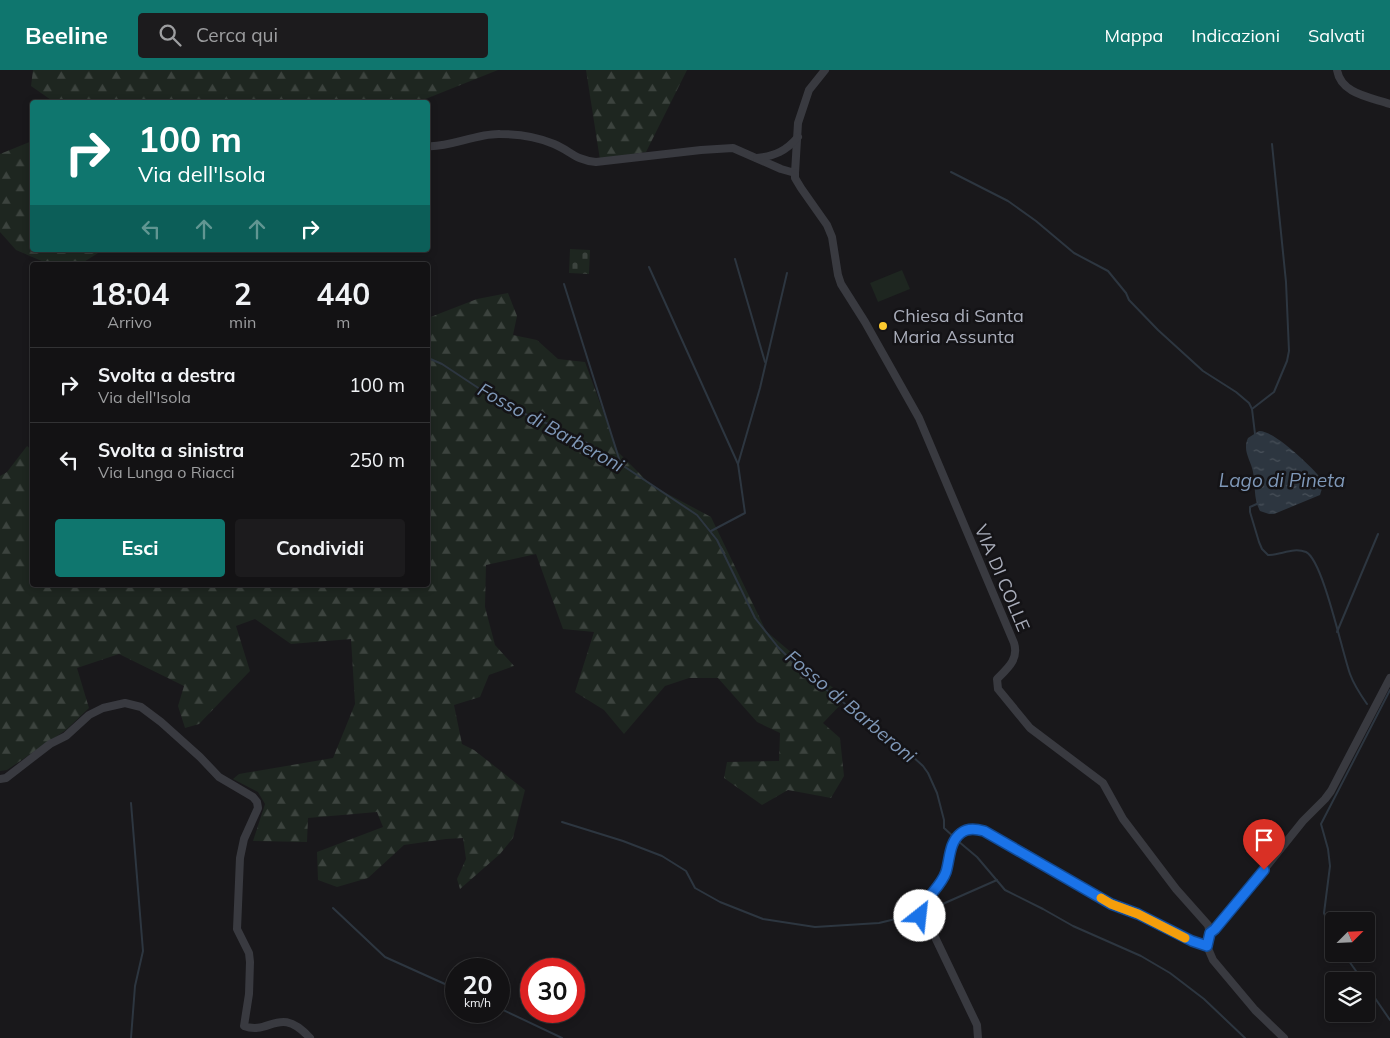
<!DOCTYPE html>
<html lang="it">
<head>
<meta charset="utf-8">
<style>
  :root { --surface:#131214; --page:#1c1b1d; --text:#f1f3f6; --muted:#9d9ea0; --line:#323234; --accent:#0f766e }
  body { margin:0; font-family:Mulish,sans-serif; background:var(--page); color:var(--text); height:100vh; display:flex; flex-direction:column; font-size:19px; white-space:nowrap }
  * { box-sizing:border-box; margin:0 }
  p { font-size:16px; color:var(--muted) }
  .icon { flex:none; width:28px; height:28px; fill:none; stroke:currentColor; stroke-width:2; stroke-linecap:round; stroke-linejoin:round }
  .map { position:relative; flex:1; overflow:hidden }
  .panel { position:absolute; left:30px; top:192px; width:400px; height:325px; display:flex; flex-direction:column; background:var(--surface); border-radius:5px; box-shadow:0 2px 8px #0003,0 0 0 1px var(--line) }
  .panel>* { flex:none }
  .guide { position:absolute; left:30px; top:30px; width:400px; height:152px; border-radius:5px; box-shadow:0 2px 8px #0003,0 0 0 1px var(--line); background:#0f766e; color:#fff; overflow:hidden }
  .needle { width:32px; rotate:66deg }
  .fabs { position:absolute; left:1325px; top:842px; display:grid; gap:10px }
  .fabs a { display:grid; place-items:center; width:50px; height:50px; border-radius:5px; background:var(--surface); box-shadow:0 2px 8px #0003,0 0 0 1px var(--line); font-size:25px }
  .speed { position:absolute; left:445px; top:888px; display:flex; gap:10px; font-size:25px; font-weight:700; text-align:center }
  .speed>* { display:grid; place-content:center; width:65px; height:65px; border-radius:50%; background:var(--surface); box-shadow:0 2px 8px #0003,0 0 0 1px var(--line); line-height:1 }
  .speed small { font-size:12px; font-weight:400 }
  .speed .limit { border:8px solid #d22; background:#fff; color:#111 }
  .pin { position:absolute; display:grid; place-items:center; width:42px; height:42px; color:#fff; margin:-51px -21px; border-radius:50% 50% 50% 0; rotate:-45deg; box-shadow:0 0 5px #0007 }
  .pin .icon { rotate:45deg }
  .me { position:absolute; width:55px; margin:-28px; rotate:29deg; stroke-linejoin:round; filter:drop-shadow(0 0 4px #0008) }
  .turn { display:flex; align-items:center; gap:18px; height:105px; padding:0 25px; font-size:22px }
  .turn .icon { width:65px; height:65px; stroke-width:2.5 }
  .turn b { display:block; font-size:35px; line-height:42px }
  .lanes { display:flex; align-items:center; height:48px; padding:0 25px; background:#0003; justify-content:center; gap:25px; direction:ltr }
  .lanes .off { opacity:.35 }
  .eta { display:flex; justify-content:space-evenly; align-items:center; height:85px; text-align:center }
  .eta b { font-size:30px; font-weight:700; line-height:35px }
  .action { display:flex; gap:10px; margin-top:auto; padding:10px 25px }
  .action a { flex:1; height:58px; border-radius:5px; background:var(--accent); color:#fff; font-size:20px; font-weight:700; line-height:58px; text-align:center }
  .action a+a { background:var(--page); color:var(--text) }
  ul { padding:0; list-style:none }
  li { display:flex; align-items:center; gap:15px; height:75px; padding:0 25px; border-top:1px solid var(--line) }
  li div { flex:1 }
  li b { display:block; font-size:19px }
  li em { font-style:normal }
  header { display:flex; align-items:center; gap:30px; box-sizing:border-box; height:70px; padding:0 25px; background:var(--accent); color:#fff }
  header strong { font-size:24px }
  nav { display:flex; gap:28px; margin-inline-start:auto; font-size:18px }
  .search { width:350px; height:45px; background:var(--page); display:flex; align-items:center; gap:12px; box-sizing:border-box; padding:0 18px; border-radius:5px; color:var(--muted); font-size:19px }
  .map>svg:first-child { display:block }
  .forest { fill:url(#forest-firs) }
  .cemetery { fill:url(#cemetery-stones) }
  .green { fill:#1e2620 }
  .water { fill:url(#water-ripples) }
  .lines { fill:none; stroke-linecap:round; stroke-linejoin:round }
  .stream { stroke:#2d3640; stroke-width:2 }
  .street { stroke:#393a40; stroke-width:8 }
  .route-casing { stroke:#114b97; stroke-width:12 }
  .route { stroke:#1a73e8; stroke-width:9 }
  .slow { stroke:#f59e0b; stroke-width:9 }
  .poi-dot { fill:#fdca2e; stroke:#141316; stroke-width:2 }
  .labels { text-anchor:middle; stroke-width:5; stroke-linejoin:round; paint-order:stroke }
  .poi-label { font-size:18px; fill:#aaaebb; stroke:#141316; text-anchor:start }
  .street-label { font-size:18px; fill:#aaaebb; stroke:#141316 }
  .water-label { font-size:19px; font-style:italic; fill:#7f98b8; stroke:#141316 }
</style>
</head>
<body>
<header>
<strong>Beeline</strong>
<div class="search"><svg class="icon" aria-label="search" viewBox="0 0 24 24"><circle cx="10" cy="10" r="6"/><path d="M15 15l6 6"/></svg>Cerca qui</div>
<nav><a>Mappa</a><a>Indicazioni</a><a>Salvati</a></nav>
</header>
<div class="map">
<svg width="1390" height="968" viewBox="0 0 1390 968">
  <defs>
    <pattern id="forest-firs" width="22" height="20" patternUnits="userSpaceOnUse" patternTransform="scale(1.25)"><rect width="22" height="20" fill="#1e2620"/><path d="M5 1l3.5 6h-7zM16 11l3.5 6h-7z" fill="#3c433e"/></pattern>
    <pattern id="cemetery-stones" width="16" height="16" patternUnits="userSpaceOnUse" patternTransform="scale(1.25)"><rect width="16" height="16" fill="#1e2620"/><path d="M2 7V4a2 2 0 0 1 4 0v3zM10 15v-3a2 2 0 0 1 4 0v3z" fill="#3c433e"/></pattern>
    <pattern id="water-ripples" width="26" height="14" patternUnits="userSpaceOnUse" patternTransform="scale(1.25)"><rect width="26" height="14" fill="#2d3640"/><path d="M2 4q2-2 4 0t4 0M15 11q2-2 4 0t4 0" fill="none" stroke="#49515a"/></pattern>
  </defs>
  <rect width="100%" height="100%" fill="#19181b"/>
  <g class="forest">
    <path d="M 33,0 L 498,0 L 418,32 L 54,32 L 31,16 Z"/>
    <path d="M 586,0 L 687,0 L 646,82 L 600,90 Z"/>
    <path d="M 32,71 L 32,180 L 103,180 L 79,195 L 51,195 L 16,180 L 0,162 L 0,84 Z"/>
    <path d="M 508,223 L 517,246 L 513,265 L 537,270 L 558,289 L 585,292 L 618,382 L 651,415 L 711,447 L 766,561 L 846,629 L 823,653 L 840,668 L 844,706 L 831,728 L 788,720 L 762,735 L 724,708 L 727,692 L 779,691 L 780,663 L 757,652 L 718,608 L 689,608 L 665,616 L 624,664 L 604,640 L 575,622 L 594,562 L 563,559 L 536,484 L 486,495 L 485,537 L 495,575 L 514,596 L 489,605 L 480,627 L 454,635 L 462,674 L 474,680 L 525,720 L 513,768 L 500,784 L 460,819 L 457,809 L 466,789 L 463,768 L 446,769 L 404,775 L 368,808 L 337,817 L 318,810 L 317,782 L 383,757 L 377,742 L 308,748 L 307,772 L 253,771 L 265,734 L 258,722 L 233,709 L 239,704 L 333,688 L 355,634 L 351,569 L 291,574 L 255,549 L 236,556 L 250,601 L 199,654 L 185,658 L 178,636 L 184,616 L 119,584 L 77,598 L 89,638 L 66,660 L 7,700 L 0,701 L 0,406 L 7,402 L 27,376 L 32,380 L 32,515 L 428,515 L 428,248 L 477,229 Z"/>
  </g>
  <path class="cemetery" d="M 570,179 L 590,180 L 589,204 L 569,203 Z"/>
  <path class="green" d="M 902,200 L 910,219 L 878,232 L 870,213 Z"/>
  <path class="water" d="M 1259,361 C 1274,360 1314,399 1324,412 L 1320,425 L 1274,444 L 1269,444 L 1260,441 C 1253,428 1256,416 1253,402 C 1251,390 1242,381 1248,368 Z"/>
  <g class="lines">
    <g class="stream">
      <path d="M 951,102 L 1008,131 L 1036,151 L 1074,183 L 1108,201 L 1126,223 L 1129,230 L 1158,260 L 1203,301 L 1236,322 L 1249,333 L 1252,339 L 1255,364"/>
      <path d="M 735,189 L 765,292"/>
      <path d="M 649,197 L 738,394 L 745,443 L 711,461"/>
      <path d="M 564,214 L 621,395"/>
      <path d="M 428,288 L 442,294 L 492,327 L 531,347 L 568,362 L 601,381 L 697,445 L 717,470 L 755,548 L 778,577 L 804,603 L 900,675 L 923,696 L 928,703 L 937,723 L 944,750 L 944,758 L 955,768"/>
      <path d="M 1252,339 L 1274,322 L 1287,291 L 1289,281 L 1286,212 L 1272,74"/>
      <path d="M 738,394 L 760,318 L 787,203"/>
      <path d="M 1259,433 L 1250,437 L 1250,442 L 1259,472 L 1262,479 L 1268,485 C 1281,485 1293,477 1306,482 C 1323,490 1342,582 1350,604 C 1354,615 1360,624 1367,634"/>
      <path d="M 1337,562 L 1378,464"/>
      <path d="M 562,752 L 623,771 L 662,786 L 686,801 L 695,818 L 720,832 L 763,849 L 815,857 L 879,853 L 916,844"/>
      <path d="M 958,771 L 977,787 L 1005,820 L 1043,839 L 1073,856 L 1141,886 L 1170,903 L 1204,929 L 1245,968"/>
      <path d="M 333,838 L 385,887 L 456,919"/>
      <path d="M 929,840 L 997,810"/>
      <path d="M 1334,867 L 1324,843 L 1330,796 L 1328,779 L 1321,754 L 1390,620"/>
      <path d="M 1344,884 L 1363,911"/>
      <path d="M 1366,915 L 1390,950"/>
      <path d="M 499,938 L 562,968"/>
      <path d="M 131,968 L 135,916 L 143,881 L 131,733"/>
    </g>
    <g class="street">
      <path d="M 1337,0 C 1341,24 1370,27 1390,34"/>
      <path d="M 428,76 C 447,78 478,63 500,64 C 518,64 538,67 554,74 C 571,81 575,90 596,92 L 701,80 L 733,78 L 781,99 L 795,103 L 798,53 L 809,20 L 825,0"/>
      <path d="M 757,88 C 775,86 786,81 798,67"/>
      <path d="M 795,103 L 795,108 L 801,118 L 827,155 L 832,167 L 838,205 L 841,214 L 865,252 L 919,348 L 1014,573 C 1019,589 1008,598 997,609 L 998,619 L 1030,658 L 1103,713 L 1123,749 L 1176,819 L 1208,855 L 1210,863 L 1207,876 L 1213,890 L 1255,940 L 1284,968"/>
      <path d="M 0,709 L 6,708 L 50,674 L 66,666 L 89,645 L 103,638 L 125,633 L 141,637 L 161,652 L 200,687 L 219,707 L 253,727 L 257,732 L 258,738 L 244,769 L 240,788 L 237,859 L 249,883 L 250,892 L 249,924 L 244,956 C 270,966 279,934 310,968"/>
      <path d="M 1210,863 L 1215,859 L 1225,848 L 1303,751 L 1325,729 L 1331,721 L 1390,608"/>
      <path d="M 978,968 L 977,955 L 933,863 L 920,846 C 922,831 937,819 944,805 C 952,791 948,774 962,762 L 981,760 L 1024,782 L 1111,834 L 1138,843 L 1192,871 L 1207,876"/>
    </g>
  </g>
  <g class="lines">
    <defs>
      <path id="route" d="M 920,846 C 922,829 940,819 946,802 C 950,789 949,772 961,763 C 967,758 977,759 984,761 L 1111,834 L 1138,844 L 1192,871 L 1207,876 L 1210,863 L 1215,859 L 1264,800"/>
    </defs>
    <use href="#route" class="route-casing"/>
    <use href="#route" class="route"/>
    <path class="slow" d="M 1101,828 L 1111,834 L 1138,844 L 1185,868"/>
  </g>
  <circle class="poi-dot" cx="883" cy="256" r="5"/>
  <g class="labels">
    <g class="poi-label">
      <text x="893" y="252">Chiesa di Santa<tspan x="893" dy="21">Maria Assunta</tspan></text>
    </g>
    <g class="street-label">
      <text transform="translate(1002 508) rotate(67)" y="6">VIA DI COLLE</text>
    </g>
    <g class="water-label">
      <text transform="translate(551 357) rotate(29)" y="7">Fosso di Barberoni</text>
      <text x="1282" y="417">Lago di Pineta</text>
      <text transform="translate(851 636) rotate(40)" y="7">Fosso di Barberoni</text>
    </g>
  </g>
</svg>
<div class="fabs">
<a><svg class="needle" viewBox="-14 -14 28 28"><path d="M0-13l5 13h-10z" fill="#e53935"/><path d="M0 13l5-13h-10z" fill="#9d9ea0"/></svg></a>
<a><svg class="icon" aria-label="layers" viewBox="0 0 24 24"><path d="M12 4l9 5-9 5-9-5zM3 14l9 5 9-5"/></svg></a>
</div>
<div class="speed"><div>20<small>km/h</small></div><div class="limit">30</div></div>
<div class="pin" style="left:1264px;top:800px;background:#d93025"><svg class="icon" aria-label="arrive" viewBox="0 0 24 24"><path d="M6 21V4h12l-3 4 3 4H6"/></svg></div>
<svg class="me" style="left:920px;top:846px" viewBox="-20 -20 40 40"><circle r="19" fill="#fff"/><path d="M0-13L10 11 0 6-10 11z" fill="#1a73e8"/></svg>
<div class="guide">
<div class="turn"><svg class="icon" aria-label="right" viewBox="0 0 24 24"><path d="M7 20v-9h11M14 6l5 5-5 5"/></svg><div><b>100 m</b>Via dell'Isola</div></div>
<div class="lanes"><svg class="icon off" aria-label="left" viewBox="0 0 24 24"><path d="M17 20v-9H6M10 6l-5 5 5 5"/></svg><svg class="icon off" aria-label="ahead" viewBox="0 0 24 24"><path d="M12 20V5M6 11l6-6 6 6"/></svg><svg class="icon off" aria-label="ahead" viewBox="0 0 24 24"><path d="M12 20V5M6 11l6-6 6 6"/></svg><svg class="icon" aria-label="right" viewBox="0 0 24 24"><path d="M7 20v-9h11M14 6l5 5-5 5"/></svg></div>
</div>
<section class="panel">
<div class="eta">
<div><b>18:04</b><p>Arrivo</p></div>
<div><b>2</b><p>min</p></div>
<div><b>440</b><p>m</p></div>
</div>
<ul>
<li><svg class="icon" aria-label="right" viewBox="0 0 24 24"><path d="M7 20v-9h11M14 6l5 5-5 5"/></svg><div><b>Svolta a destra</b><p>Via dell'Isola</p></div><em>100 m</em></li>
<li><svg class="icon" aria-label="left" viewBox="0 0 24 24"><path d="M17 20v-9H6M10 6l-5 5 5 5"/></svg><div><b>Svolta a sinistra</b><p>Via Lunga o Riacci</p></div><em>250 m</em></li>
</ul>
<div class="action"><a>Esci</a><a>Condividi</a></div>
</section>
</div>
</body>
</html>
